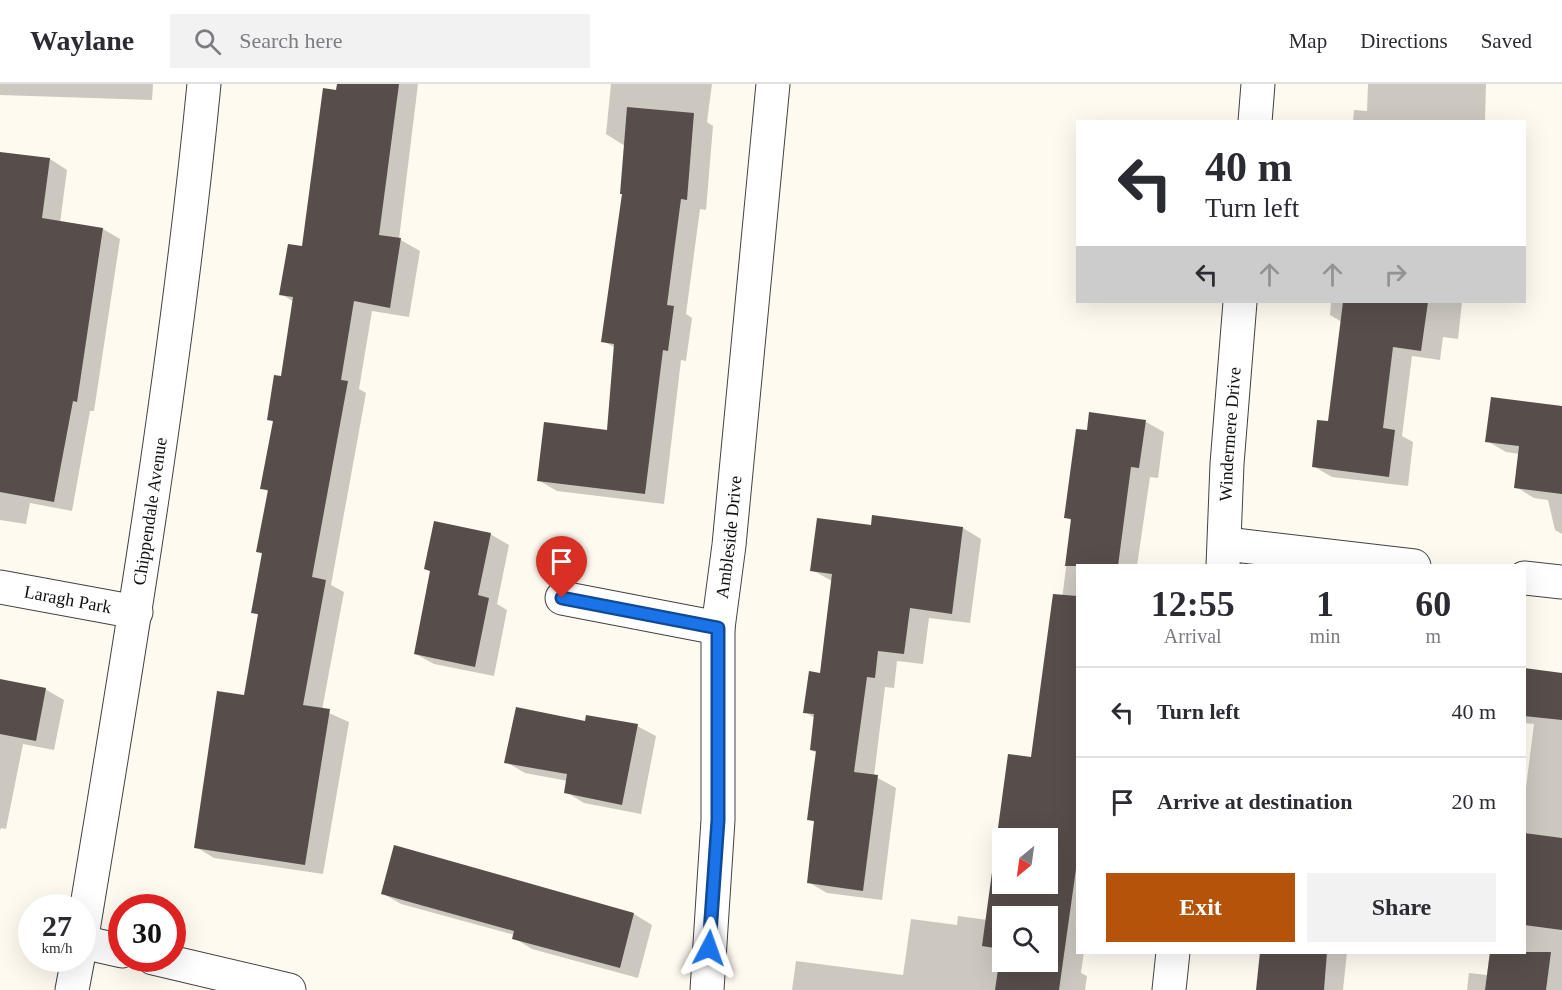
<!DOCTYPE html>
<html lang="en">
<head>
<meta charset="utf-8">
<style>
  :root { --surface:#fff; --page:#f2f2f3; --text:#2b2b33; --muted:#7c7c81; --line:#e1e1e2; --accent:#b45309 }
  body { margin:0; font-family:"Times New Roman",serif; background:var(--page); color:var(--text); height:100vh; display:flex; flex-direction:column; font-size:22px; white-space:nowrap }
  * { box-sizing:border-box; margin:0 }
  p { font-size:20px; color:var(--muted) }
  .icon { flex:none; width:33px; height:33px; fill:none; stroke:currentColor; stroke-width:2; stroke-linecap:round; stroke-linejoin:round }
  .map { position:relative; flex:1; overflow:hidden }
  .panel { position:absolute; left:1076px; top:480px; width:450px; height:390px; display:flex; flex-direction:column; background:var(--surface); border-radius:0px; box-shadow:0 6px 24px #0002 }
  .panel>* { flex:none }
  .guide { position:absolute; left:1076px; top:36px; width:450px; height:183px; border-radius:0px; box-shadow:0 6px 24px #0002; background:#fff; color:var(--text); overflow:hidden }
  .needle { width:39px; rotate:209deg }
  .buttons { position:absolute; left:992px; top:744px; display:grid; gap:12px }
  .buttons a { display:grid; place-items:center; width:66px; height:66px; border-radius:0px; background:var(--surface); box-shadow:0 6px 24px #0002; font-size:30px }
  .speed { position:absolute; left:18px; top:810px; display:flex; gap:12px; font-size:30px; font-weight:700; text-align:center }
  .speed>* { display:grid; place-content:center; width:78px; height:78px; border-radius:50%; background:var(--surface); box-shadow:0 6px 24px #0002; line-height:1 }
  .speed small { font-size:15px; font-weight:400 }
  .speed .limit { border:9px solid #d22; background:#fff; color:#111 }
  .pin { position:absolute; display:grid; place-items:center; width:51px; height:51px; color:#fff; margin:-62px -26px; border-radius:50% 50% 50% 0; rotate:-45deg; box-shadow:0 0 6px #0007 }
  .pin .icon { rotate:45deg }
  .me { position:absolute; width:66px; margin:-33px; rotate:4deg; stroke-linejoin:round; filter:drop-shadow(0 0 4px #0008) }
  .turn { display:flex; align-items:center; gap:21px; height:126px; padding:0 30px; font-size:27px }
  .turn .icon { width:78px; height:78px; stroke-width:2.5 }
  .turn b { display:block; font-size:42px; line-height:51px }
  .lanes { display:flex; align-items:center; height:57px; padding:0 30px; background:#0003; justify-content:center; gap:30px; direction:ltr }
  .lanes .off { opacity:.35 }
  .eta { display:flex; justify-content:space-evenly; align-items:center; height:102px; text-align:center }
  .eta b { font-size:36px; font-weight:800; line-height:42px }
  .button { display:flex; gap:12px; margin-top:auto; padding:12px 30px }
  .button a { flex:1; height:69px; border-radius:0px; background:var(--accent); color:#fff; font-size:24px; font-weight:800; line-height:69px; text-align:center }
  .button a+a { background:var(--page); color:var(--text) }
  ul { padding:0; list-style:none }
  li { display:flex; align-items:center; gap:18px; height:90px; padding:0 30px; border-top:2px solid var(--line) }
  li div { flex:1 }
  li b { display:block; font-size:22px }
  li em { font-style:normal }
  header { display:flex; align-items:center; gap:36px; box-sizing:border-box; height:84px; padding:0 30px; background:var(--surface); border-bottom:2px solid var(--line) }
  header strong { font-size:28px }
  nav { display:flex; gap:33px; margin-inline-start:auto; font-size:21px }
  .search { width:420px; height:54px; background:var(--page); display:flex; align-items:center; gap:15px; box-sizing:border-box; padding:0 21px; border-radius:0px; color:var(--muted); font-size:22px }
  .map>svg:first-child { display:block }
  .shadow { fill:#0003; fill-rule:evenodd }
  .building { fill:#574e4b; fill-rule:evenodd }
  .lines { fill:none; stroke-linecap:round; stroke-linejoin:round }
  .minor-casing { stroke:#424242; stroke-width:35 }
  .minor { stroke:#fff; stroke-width:33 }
  .route-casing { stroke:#114b97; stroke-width:15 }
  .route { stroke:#1a73e8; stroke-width:10 }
  .labels { text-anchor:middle; stroke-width:6; stroke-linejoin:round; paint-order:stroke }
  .street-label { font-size:18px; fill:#0f0f0f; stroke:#fff }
</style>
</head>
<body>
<header>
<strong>Waylane</strong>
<div class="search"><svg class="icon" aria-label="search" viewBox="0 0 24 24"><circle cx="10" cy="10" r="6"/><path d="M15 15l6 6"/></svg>Search here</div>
<nav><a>Map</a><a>Directions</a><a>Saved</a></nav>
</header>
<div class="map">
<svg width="1562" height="906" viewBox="0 0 1562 906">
  <rect width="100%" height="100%" fill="#fffaf0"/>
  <g class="shadow">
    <path d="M 0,0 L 153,0 L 152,16 L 0,11 Z"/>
    <path d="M 339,0 L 418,0 L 399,155 L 420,167 L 409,233 L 372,227 L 359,305 L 366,309 L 331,501 L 344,508 L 322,626 L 349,638 L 323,790 L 214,774 L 196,763 L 245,613 L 260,532 L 253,528 L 264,471 L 258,467 L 269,408 L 262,404 L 275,339 L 269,335 L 282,294 L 294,218 L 281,210 L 303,164 Z"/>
    <path d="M 611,0 L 712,0 L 707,38 L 713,42 L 706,126 L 700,125 L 686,230 L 692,234 L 686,277 L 681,276 L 664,420 L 557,407 L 538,396 L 608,347 L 616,264 L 603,257 L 624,110 L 625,62 L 606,50 Z"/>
    <path d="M 1368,0 L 1486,0 L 1485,38 L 1353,38 L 1354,26 L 1367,27 Z"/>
    <path d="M 0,69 L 50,75 L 67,86 L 60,139 L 103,145 L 120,155 L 94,327 L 90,327 L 72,427 L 30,419 L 26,440 L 0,436 Z"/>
    <path d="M 1331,218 L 1462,218 L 1458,255 L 1443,253 L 1440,276 L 1412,272 L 1402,352 L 1413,358 L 1408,402 L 1332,393 L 1313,382 L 1329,339 L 1342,238 L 1330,231 Z"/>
    <path d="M 1562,324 L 1562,450 L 1555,446 L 1548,416 L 1534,414 L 1516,403 L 1520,370 L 1506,368 L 1487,357 Z"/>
    <path d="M 1146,338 L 1164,348 L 1158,394 L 1150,393 L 1137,482 L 1077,482 L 1077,868 L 1084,868 L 1081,889 L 1087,892 L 1085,906 L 792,906 L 796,877 L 903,891 L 911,835 L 957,841 L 958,832 L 988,836 L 1010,671 L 1032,675 L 1060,531 L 1072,437 L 1066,433 L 1088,348 ZM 1002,754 L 1047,754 L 1047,800 L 1002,800 ZM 1002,832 L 1047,832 L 1047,878 L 1002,878 Z"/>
    <path d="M 872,443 L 963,444 L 981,455 L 970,539 L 929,534 L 923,580 L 897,577 L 894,604 L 885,603 L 874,692 L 896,704 L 882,816 L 827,809 L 808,798 L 816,739 L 809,735 L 817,669 L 811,666 L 815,634 L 805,628 L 821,591 L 832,497 L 812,486 Z"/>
    <path d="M 490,450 L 509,461 L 497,520 L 507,526 L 494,592 L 434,580 L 416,570 L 432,488 L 425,485 Z"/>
    <path d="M 1524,586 L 1562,591 L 1562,906 L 1467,906 L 1469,889 L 1487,891 L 1490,868 L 1524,868 L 1524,719 L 1534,640 L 1524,639 Z"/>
    <path d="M 0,597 L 45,605 L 64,616 L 54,666 L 23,660 L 6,745 L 1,744 L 0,747 Z"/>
    <path d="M 586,638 L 637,642 L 656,652 L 641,730 L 584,719 L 566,708 L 568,697 L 525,689 L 506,678 Z"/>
    <path d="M 395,763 L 634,830 L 652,841 L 638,894 L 532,865 L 514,854 L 515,851 L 401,820 L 382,809 Z"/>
    <path d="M 1261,868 L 1347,868 L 1343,906 L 1258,906 Z"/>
  </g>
  <g class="building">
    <path d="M 337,0 L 399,0 L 379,151 L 401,154 L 390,224 L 354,217 L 341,296 L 348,297 L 312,493 L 326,496 L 303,621 L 330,625 L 305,781 L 194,764 L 217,607 L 244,611 L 258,530 L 251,529 L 262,469 L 256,468 L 268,406 L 260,405 L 273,337 L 267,336 L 274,291 L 281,292 L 293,213 L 279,211 L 288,160 L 302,162 L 323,4 L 336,6 Z"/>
    <path d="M 627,23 L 694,29 L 687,116 L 681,115 L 667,221 L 674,222 L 668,267 L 663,266 L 645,410 L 537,397 L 544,338 L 607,346 L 614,260 L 601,258 L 622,110 L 620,110 Z"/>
    <path d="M 0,68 L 50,74 L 42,134 L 103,144 L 77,318 L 73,317 L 54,418 L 0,408 Z"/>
    <path d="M 1343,218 L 1428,218 L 1421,267 L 1393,263 L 1383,344 L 1395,346 L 1389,393 L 1312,383 L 1317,336 L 1328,337 Z"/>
    <path d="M 1491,313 L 1562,322 L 1562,410 L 1514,404 L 1519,362 L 1485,358 Z"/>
    <path d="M 1089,328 L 1146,336 L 1139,384 L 1131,383 L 1118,482 L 1065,482 L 1071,435 L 1064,434 L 1076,345 L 1087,346 Z"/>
    <path d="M 872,431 L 963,443 L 952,530 L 910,524 L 904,570 L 878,567 L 875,594 L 867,593 L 854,688 L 878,691 L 863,807 L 807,799 L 814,737 L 807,736 L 816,667 L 810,666 L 814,630 L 803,629 L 809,587 L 820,589 L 832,490 L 810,487 L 817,434 L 871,441 Z"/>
    <path d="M 434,437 L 491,449 L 478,511 L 489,514 L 475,583 L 414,570 L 430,487 L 424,485 Z"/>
    <path d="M 1053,510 L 1077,512 L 1077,778 L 1059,906 L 995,906 L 1001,865 L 982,862 L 1008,670 L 1031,673 ZM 1002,754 L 1047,754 L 1047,800 L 1002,800 ZM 1002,832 L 1047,832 L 1047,878 L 1002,878 Z"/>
    <path d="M 1524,584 L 1562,589 L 1562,636 L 1524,632 Z"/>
    <path d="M 0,595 L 46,604 L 36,657 L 0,650 Z"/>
    <path d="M 516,623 L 585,637 L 586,631 L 638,640 L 622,721 L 564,709 L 567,690 L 504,679 Z"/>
    <path d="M 1524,749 L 1562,754 L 1562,846 L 1524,841 Z"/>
    <path d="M 394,761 L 634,829 L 620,884 L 512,855 L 514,847 L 381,810 Z"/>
    <path d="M 1260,868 L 1327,868 L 1324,906 L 1256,906 Z"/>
    <path d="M 1490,868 L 1551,868 L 1546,906 L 1485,906 Z"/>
  </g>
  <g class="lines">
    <defs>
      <g id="minor">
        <path d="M 1255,38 L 1258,0"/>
        <path d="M 1226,460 L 1414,482"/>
        <path id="s1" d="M 1223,482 L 1227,380 L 1240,218"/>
        <path d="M 1524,494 L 1562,498"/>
        <path id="s2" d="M 0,503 L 136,528"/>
        <path d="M 562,514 L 718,544"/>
        <path id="s3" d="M 82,852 C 129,569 176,286 204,0"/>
        <path d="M 82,858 L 122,867"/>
        <path d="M 153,874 L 289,906"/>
        <path d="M 72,906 L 78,874"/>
        <path id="s4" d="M 707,906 L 718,736 L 718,544 L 729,461 L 773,0"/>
        <path d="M 1169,906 L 1173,868"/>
      </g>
    </defs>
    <use href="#minor" class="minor-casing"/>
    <use href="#minor" class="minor"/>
  </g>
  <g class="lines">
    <defs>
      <path id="route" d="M 562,514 L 718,544 L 718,736 L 709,864"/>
    </defs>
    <use href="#route" class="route-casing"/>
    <use href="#route" class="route"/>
  </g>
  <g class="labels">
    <g class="street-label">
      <text dy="6" stroke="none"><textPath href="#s1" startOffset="132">Windermere Drive</textPath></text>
      <text dy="6" stroke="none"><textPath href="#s3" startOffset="430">Chippendale Avenue</textPath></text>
      <text dy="6" stroke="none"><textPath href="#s4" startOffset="454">Ambleside Drive</textPath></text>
      <text dy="6" stroke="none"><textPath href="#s2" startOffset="69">Laragh Park</textPath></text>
    </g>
  </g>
</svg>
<div class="buttons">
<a><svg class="needle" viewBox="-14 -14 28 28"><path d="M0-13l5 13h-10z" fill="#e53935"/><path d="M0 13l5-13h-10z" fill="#7c7c81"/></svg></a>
<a><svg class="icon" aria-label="search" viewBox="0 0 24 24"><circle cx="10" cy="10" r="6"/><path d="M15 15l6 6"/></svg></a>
</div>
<div class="speed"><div>27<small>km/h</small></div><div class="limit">30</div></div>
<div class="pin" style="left:562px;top:514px;background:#d93025"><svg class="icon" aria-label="arrive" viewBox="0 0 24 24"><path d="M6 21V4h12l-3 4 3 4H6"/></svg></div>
<svg class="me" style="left:709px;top:864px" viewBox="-20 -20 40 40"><path d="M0-17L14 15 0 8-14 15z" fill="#1a73e8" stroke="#fff" stroke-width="4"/></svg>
<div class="guide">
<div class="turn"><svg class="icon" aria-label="left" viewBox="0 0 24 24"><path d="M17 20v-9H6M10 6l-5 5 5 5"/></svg><div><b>40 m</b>Turn left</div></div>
<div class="lanes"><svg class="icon" aria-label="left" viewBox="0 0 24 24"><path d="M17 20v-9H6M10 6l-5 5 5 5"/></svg><svg class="icon off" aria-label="ahead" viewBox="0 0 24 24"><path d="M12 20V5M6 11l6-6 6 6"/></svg><svg class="icon off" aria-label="ahead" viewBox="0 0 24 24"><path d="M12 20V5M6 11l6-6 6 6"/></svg><svg class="icon off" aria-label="right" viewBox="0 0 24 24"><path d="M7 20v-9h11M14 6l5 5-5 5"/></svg></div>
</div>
<section class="panel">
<div class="eta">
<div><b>12:55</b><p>Arrival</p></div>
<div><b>1</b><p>min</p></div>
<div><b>60</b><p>m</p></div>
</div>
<ul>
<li><svg class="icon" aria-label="left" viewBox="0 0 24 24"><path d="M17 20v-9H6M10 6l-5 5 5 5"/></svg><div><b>Turn left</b></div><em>40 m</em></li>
<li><svg class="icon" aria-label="arrive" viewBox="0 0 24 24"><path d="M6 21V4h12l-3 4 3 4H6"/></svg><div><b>Arrive at destination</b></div><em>20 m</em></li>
</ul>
<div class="button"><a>Exit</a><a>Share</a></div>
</section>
</div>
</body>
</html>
